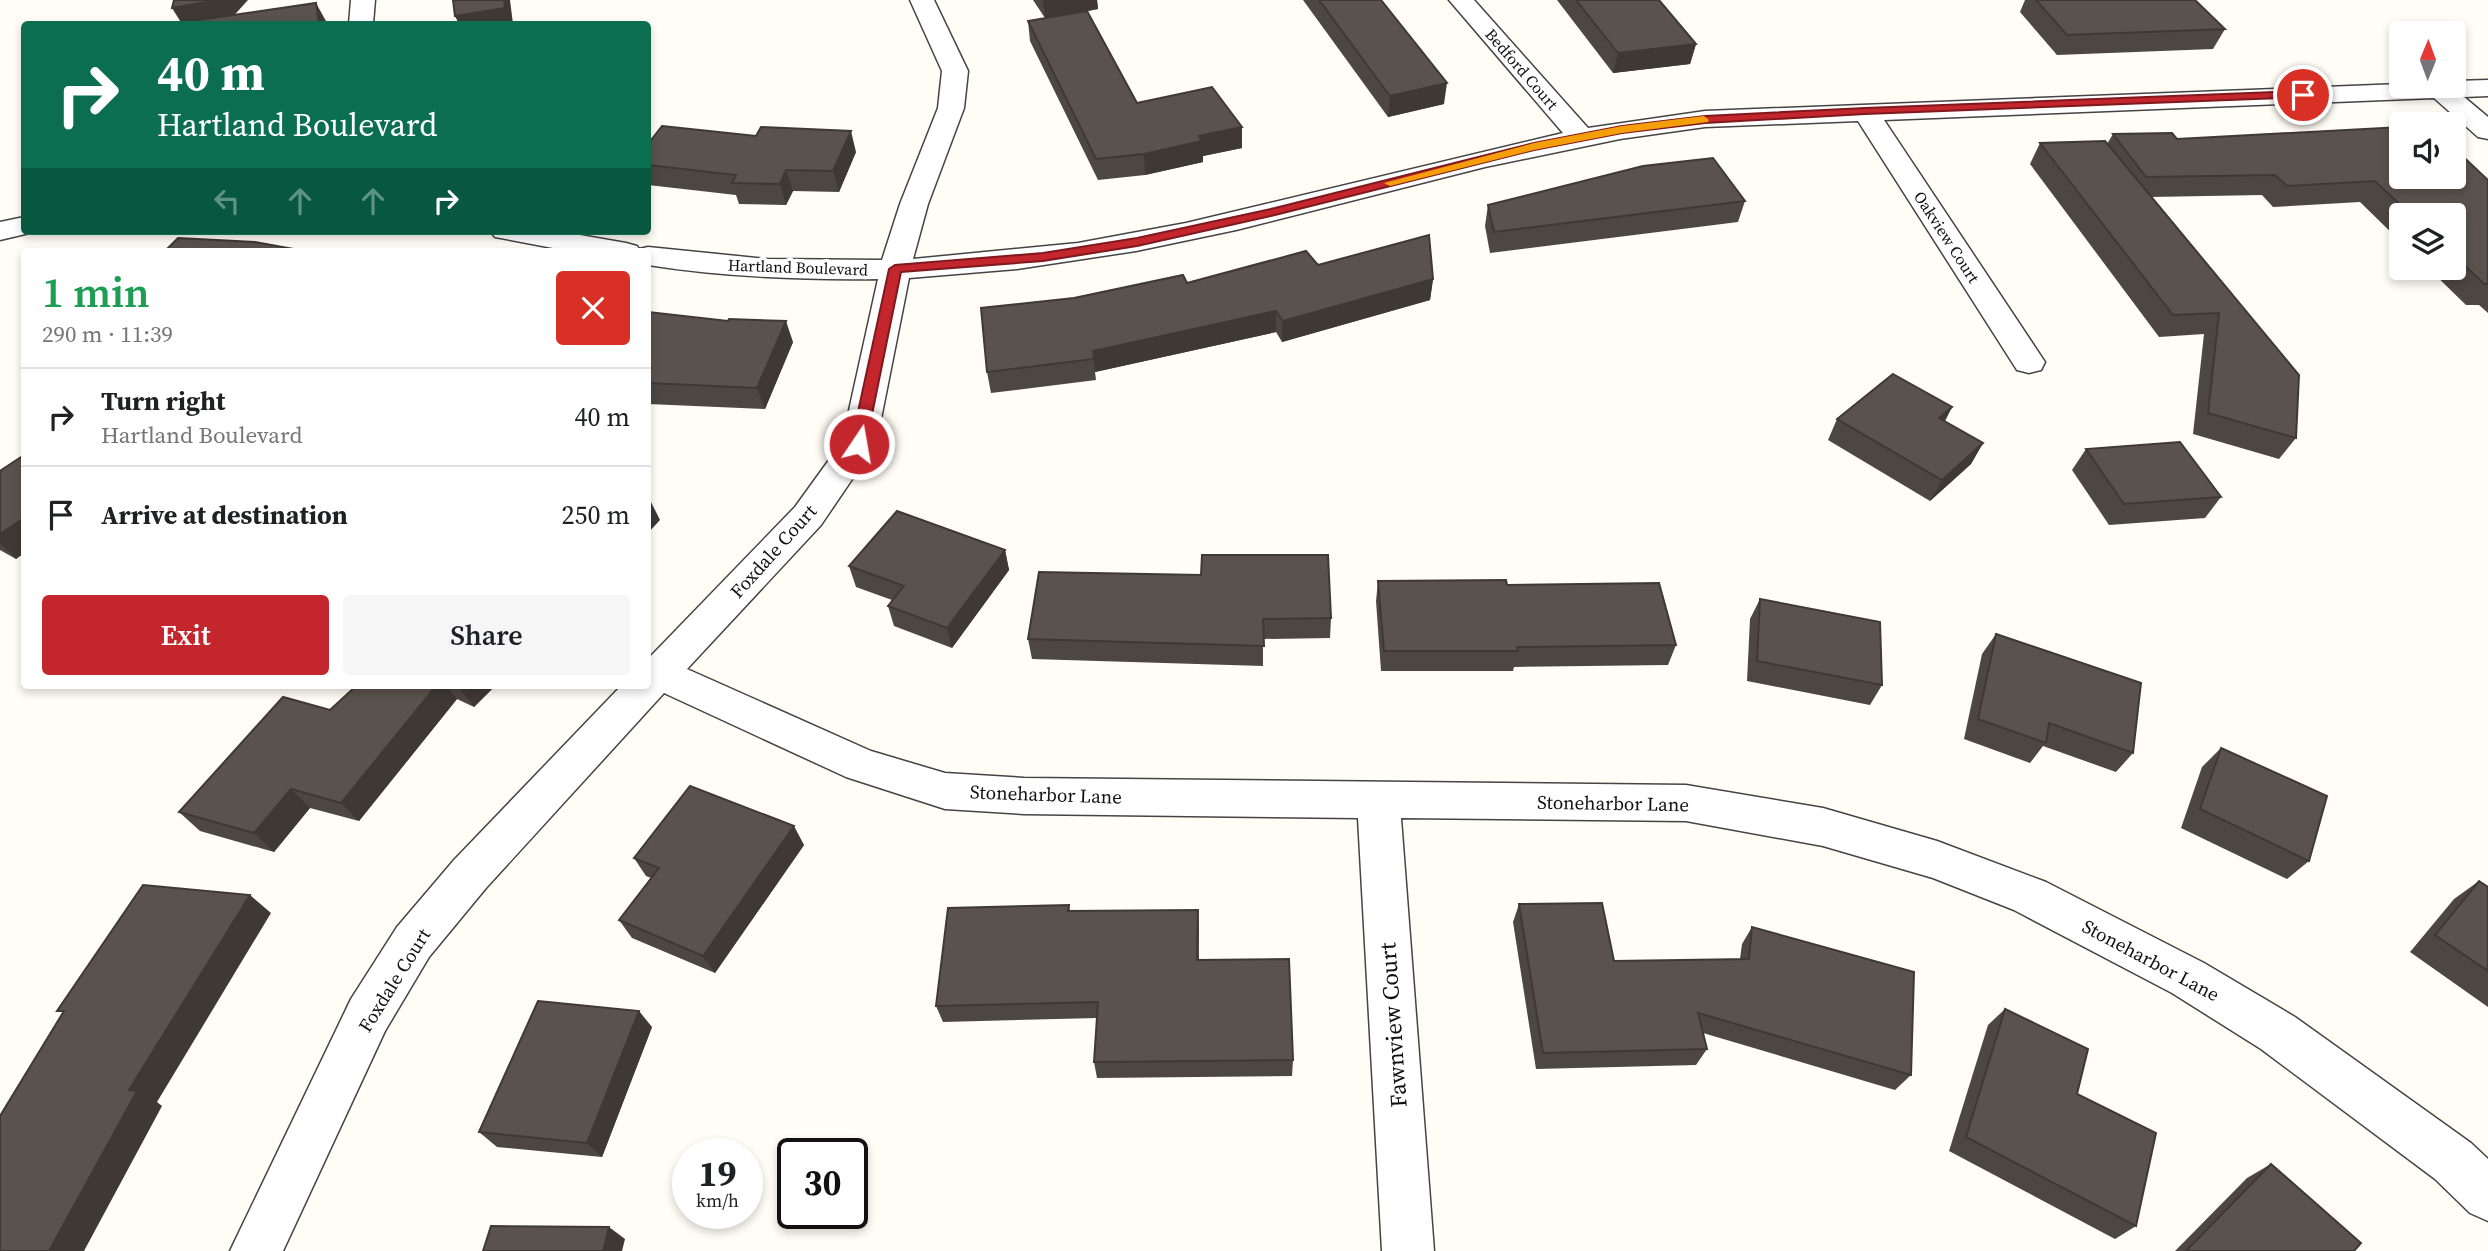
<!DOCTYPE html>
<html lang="en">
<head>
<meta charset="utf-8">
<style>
  :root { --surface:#fff; --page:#f6f6f6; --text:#202124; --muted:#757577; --line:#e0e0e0; --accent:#c4262e }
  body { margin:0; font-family:"Source Serif 4",serif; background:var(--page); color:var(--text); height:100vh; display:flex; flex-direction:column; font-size:26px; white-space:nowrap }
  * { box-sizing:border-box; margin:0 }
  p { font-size:23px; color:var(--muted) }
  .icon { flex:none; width:38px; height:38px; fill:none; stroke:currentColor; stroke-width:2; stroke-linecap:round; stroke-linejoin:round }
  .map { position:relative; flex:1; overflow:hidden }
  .sheet { position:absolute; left:21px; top:248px; width:630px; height:441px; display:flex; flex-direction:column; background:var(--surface); border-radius:7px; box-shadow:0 4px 10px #0003 }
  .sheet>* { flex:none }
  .hud { position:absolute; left:21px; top:21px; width:630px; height:214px; border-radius:7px; box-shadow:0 4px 10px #0003; background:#0b6e4f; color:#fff; overflow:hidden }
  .needle { width:46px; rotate:1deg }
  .controls { position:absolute; left:2389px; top:21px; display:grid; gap:14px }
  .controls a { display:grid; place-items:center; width:77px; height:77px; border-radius:7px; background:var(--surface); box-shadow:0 4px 10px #0003; font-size:35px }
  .speed { position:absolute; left:672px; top:1138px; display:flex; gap:14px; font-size:35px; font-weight:700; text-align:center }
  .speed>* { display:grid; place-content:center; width:91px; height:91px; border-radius:50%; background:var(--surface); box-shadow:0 4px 10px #0003; line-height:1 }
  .speed small { font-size:18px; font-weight:400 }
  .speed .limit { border:4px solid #111; border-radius:10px; background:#fff; color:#111 }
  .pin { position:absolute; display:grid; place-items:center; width:60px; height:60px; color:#fff; margin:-30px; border:4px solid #fff; border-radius:50%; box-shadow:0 2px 7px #0007 }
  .me { position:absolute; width:77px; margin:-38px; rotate:12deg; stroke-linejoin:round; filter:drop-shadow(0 0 5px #0008) }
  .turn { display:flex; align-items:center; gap:24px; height:147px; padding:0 21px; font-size:32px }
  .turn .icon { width:91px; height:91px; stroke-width:2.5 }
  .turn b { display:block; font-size:49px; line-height:60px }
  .lanes { display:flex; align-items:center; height:66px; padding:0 21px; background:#0003; justify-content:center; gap:35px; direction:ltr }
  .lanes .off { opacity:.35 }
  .round { display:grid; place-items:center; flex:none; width:74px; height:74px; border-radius:7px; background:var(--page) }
  .summary { display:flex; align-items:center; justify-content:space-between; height:119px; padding:0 21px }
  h1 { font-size:42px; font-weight:600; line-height:52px; color:#1e9e55 }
  .primary-button { display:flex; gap:14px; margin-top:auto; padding:14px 21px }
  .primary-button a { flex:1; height:80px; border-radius:7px; background:var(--accent); color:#fff; font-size:28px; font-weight:600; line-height:80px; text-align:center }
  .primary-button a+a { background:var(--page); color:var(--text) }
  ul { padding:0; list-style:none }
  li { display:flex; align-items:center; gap:21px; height:98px; padding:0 21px; border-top:2px solid var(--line) }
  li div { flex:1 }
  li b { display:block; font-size:26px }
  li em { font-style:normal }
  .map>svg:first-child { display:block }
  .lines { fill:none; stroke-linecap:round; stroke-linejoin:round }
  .minor-casing { stroke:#444; stroke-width:3 }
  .minor { fill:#fff; fill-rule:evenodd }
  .wall { fill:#4d4742 }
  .shaded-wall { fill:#3f3936 }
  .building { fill:#5a524d; stroke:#3f3936; stroke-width:2 }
  .route { fill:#c4262e; stroke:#7f191e; stroke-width:2 }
  .slow { fill:#f59e0b }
  .labels { text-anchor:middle; stroke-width:7; stroke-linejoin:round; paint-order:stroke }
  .far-street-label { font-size:16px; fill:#111; stroke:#fff }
  .street-label { font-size:19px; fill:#111; stroke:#fff }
  .near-street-label { font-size:23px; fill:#111; stroke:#fff }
</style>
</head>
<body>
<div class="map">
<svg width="2488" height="1251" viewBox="0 0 2488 1251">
  <rect width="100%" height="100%" fill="#fffdf5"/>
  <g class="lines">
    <defs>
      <g id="minor">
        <path d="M 351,0 L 375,0 L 373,24 L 349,24 Z"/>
        <path d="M 910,0 L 934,0 L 968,71 L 964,108 L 928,204 L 913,259 L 1078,243 L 1186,223 L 1563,133 L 1449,0 L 1474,0 L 1588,128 L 1705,111 L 2401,84 L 2401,86 L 2454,86 L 2454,81 L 2488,80 L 2488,96 L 2464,97 L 2488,117 L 2488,139 L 2478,137 L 2434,98 L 1884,120 L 2045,362 L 2041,370 L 2029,373 L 2017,370 L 1858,121 L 1705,127 L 1620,139 L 1485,167 L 1236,230 L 1136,251 L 1017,269 L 909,278 L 876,444 L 821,525 L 687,669 L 871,751 L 945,773 L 1024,778 L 1686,785 L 1823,808 L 1937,841 L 2046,882 L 2204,963 L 2295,1017 L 2471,1143 L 2488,1159 L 2488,1221 L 2470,1213 L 2435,1179 L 2261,1049 L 2172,993 L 2014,910 L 1933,878 L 1823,846 L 1686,821 L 1401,818 L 1434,1251 L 1382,1251 L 1358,818 L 1024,814 L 945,809 L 846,777 L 664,693 L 486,888 L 429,957 L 385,1031 L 283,1251 L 230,1251 L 351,999 L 397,927 L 454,860 L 621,686 L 648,686 L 648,659 L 795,507 L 842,442 L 878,279 C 800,280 724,277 648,265 L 648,252 L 574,252 L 495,237 L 490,231 L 557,231 L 626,243 L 637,246 L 639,249 L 648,247 L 767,259 L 882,260 L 900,204 L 938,108 L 942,71 Z"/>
        <path d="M 24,217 L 24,231 L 34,232 L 0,240 L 0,222 Z"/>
      </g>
    </defs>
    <use href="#minor" class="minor-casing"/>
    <use href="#minor" class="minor"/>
  </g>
  <g class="wall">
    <path d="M 1033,0 L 1097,0 L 1098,9 L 1077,13 L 1137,103 L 1242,148 L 1203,156 L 1203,162 L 1145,175 L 1098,180 L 1030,41 L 1028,21 L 1045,18 Z"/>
    <path d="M 1303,0 L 1381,0 L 1444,104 L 1388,117 Z"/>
    <path d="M 1557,0 L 1659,0 L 1696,44 L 1690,64 L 1613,73 Z"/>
    <path d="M 2025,0 L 2195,0 L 2225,29 L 2213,49 L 2057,55 L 2020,12 Z"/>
    <path d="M 2113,134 L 2177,139 L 2488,180 L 2488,313 L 2479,305 L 2466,305 L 2428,268 L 2454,268 L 2454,215 L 2401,215 L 2401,242 L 2360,202 L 2273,207 L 2262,195 L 2151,197 L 2296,438 L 2279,459 L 2193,434 L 2204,334 L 2159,337 L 2030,164 L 2040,143 L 2107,144 Z"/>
    <path d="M 648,144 L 856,152 L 839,192 L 793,191 L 786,205 L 739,204 L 736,195 L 648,185 Z"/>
    <path d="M 1745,201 L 1738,222 L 1490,253 L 1485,226 L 1488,205 Z"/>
    <path d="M 1318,265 L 1433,279 L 1430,300 L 1282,342 L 1276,332 L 1095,372 L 1096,380 L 991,393 L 987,372 L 1074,298 Z"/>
    <path d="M 648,312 L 793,342 L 765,409 L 648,404 Z"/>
    <path d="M 1952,407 L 1945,421 L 1983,443 L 1971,464 L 1930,501 L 1828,440 L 1837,419 Z"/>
    <path d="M 2086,449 L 2221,497 L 2205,518 L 2109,525 L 2072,470 Z"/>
    <path d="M 24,455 L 24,553 L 16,559 L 0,550 L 0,471 Z"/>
    <path d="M 1005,550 L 1009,570 L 952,648 L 894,626 L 888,606 L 892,600 L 856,587 L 849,566 Z"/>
    <path d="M 1039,572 L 1331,618 L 1330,638 L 1263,639 L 1263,666 L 1032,659 L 1028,639 Z"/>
    <path d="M 1378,581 L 1507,585 L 1676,645 L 1668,665 L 1514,667 L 1513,671 L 1381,671 L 1376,601 Z"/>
    <path d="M 1760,599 L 1882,685 L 1870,705 L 1747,681 L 1750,619 Z"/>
    <path d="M 1996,634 L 2133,753 L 2116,772 L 2043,746 L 2030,763 L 1964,739 L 1982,654 Z"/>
    <path d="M 356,686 L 495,686 L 474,707 L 457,699 L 359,821 L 310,808 L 274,852 L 200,831 L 179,812 L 330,710 Z"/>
    <path d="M 2221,748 L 2309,861 L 2287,879 L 2181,828 L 2202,767 Z"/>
    <path d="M 804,845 L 715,973 L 632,938 L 619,920 L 651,878 L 646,876 L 634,858 Z"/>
    <path d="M 2479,881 L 2488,887 L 2488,1007 L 2410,952 L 2454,899 Z"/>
    <path d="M 1519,904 L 1614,961 L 1740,959 L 1742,944 L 1752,927 L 1911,1075 L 1895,1090 L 1703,1033 L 1707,1049 L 1696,1065 L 1536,1069 L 1513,922 Z"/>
    <path d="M 1069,905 L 1070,911 L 1198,910 L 1199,960 L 1293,1060 L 1292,1076 L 1097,1078 L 1094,1062 L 1097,1018 L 943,1022 L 936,1006 Z"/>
    <path d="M 2005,1009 L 2077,1094 L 2136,1226 L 2115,1239 L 1949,1151 L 1988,1025 Z"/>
    <path d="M 652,1027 L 602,1157 L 497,1147 L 479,1132 Z"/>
    <path d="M 2271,1164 L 2354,1251 L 2175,1251 L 2247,1178 Z"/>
  </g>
  <g class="shaded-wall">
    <path d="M 218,0 L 248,0 L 229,21 L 205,24 L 182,24 L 172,8 Z"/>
    <path d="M 504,0 L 510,0 L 513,24 L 459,24 L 455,16 Z"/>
    <path d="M 1043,0 L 1097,0 L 1098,9 L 1045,19 Z"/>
    <path d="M 316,3 L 327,23 L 327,24 L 319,24 Z"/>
    <path d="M 1696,44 L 1690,64 L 1613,73 L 1618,53 Z"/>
    <path d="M 1447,83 L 1444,104 L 1388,117 L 1390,96 Z"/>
    <path d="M 1242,127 L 1242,148 L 1203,156 L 1203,162 L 1145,175 L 1144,154 L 1199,136 Z"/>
    <path d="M 851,131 L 856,152 L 839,192 L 833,171 Z"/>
    <path d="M 786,170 L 793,191 L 786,205 L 780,184 Z"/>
    <path d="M 1433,279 L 1430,300 L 1282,342 L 1283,321 Z"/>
    <path d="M 1276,311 L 1276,332 L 1095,372 L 1093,351 Z"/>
    <path d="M 786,321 L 793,342 L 765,409 L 757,388 Z"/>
    <path d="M 1952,407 L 1941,428 L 1939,418 Z"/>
    <path d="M 1983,443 L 1971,464 L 1930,501 L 1942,480 Z"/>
    <path d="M 650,500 L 660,520 L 648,533 L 648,502 Z"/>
    <path d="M 24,518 L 24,553 L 16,559 L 0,543 L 0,534 Z"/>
    <path d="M 1005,550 L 1009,570 L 952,648 L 947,628 Z"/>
    <path d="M 436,686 L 447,686 L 457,699 L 359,821 L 341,803 Z"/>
    <path d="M 461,686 L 495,686 L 474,707 L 459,687 Z"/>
    <path d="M 291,789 L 310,808 L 274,852 L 254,833 Z"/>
    <path d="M 794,826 L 804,845 L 715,973 L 703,956 Z"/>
    <path d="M 250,895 L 271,913 L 157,1102 L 162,1106 L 84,1251 L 49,1251 L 129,1090 Z"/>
    <path d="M 1198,910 L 1199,927 L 1198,977 L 1197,960 Z"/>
    <path d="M 639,1011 L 652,1027 L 602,1157 L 587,1143 Z"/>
    <path d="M 609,1227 L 625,1239 L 622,1251 L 603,1251 Z"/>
  </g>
  <g class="building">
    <path d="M 174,0 L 218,0 L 172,8 Z"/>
    <path d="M 453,0 L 504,0 L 505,8 L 455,16 Z"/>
    <path d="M 1319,0 L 1381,0 L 1447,83 L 1390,96 Z"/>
    <path d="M 1576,0 L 1659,0 L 1696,44 L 1618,53 Z"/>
    <path d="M 2036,0 L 2195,0 L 2225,29 L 2067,35 Z"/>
    <path d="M 316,3 L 319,24 L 194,24 L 198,20 Z"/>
    <path d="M 1087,11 L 1137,103 L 1212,87 L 1242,127 L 1199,136 L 1202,141 L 1144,154 L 1096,159 L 1028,21 Z"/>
    <path d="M 662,126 L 756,136 L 761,127 L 851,131 L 833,171 L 786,170 L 780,184 L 732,183 L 736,175 L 648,165 L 648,144 Z"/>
    <path d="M 2401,127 L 2401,177 L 2454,177 L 2454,148 L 2488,180 L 2488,284 L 2484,284 L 2454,255 L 2454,215 L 2411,215 L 2375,181 L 2287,186 L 2275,175 L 2146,177 L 2113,134 L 2172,133 L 2177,139 Z"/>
    <path d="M 2105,141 L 2299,375 L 2296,438 L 2208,413 L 2219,313 L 2173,315 L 2040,143 Z"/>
    <path d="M 1713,158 L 1745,201 L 1494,232 L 1488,205 L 1643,166 Z"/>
    <path d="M 1429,235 L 1433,279 L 1283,321 L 1276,311 L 1093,351 L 1094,359 L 987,372 L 981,308 L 1074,298 L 1183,275 L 1187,283 L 1306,251 L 1318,265 Z"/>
    <path d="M 178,238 L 255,242 L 310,252 L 164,252 Z"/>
    <path d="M 648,312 L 728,321 L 729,319 L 786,321 L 757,388 L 648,383 Z"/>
    <path d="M 1893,374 L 1952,407 L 1939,418 L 1983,443 L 1942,480 L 1837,419 Z"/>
    <path d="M 2180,442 L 2221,497 L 2124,504 L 2086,449 Z"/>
    <path d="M 24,455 L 24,518 L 0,534 L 0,471 Z"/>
    <path d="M 897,511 L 1005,550 L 947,628 L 888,606 L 904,586 L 849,566 Z"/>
    <path d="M 1202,555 L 1328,555 L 1331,618 L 1263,619 L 1264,646 L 1028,639 L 1039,572 L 1201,575 Z"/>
    <path d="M 1506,580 L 1507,585 L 1659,583 L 1676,645 L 1517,647 L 1518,651 L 1384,651 L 1378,581 Z"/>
    <path d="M 1760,599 L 1880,622 L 1882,685 L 1757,661 Z"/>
    <path d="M 1996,634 L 2141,683 L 2133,753 L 2049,723 L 2046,743 L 1978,719 Z"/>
    <path d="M 356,686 L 436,686 L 341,803 L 291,789 L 254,833 L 179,812 L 283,697 L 330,710 Z"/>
    <path d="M 2221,748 L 2327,796 L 2309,861 L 2200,809 Z"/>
    <path d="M 690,786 L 794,826 L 703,956 L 619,920 L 659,868 L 634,858 Z"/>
    <path d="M 2479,881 L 2488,887 L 2488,971 L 2435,935 Z"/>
    <path d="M 143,885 L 250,895 L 129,1090 L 137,1091 L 49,1251 L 0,1251 L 0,1116 L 64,1011 L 57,1011 Z"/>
    <path d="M 1602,903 L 1614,961 L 1749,959 L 1752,927 L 1914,972 L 1911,1075 L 1698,1013 L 1707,1049 L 1543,1053 L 1519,904 Z"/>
    <path d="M 1069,905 L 1068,911 L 1198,910 L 1197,960 L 1289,959 L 1293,1060 L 1094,1062 L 1098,1002 L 936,1006 L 948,908 Z"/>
    <path d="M 538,1001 L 639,1011 L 587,1143 L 479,1132 Z"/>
    <path d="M 2005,1009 L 2088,1049 L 2077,1094 L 2156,1133 L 2136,1226 L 1966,1137 Z"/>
    <path d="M 2271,1164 L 2361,1243 L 2354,1251 L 2186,1251 Z"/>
    <path d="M 491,1226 L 609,1227 L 603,1251 L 483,1251 Z"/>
  </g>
  <path class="route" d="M 2303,91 L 2309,95 L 2307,97 L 1865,114 L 1705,123 L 1622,133 L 1534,150 L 1275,215 L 1137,246 L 1043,261 L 901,272 L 866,444 L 859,449 L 851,444 L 889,269 L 895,265 L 1043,253 L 1137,238 L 1275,208 L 1534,143 L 1622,126 L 1705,116 L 1865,108 Z"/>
  <path class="slow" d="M 1704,116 L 1709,120 L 1708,122 L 1622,133 L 1534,150 L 1390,186 L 1384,183 L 1534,143 L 1622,126 Z"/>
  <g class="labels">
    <g class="far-street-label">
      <text transform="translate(1522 69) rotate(49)" y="6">Bedford Court</text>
      <text transform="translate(1947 237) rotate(57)" y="6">Oakview Court</text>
      <text transform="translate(798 267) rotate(2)" y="6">Hartland Boulevard</text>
    </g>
    <g class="street-label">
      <text transform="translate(773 551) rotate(-48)" y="7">Foxdale Court</text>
      <text transform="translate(1046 794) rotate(2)" y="7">Stoneharbor Lane</text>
      <text transform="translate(1613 803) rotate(1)" y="7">Stoneharbor Lane</text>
      <text transform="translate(2151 960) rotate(28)" y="7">Stoneharbor Lane</text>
      <text transform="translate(394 980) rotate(-58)" y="7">Foxdale Court</text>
    </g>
    <g class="near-street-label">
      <text transform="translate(1393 1025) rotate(-94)" y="8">Fawnview Court</text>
    </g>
  </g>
</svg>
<div class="controls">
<a><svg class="needle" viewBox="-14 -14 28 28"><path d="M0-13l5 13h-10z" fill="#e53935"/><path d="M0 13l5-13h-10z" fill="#757577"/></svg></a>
<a><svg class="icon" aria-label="sound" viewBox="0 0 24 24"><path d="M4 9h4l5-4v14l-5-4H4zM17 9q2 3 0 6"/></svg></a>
<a><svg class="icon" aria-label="layers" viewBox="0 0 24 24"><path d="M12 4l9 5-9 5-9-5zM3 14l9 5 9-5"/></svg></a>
</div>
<div class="speed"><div>19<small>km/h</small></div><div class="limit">30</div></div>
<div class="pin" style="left:2303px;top:95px;background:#d93025"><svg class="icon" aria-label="arrive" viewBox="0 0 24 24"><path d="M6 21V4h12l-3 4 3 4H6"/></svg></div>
<svg class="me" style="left:859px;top:444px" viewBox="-20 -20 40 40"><circle r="17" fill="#c4262e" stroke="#fff" stroke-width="3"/><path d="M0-11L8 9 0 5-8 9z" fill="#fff"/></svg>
<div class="hud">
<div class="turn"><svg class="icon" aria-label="right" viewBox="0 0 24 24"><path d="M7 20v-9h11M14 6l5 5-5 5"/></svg><div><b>40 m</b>Hartland Boulevard</div></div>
<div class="lanes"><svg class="icon off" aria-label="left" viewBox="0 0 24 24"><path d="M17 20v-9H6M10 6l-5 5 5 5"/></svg><svg class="icon off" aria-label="ahead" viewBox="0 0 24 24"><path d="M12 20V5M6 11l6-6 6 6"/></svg><svg class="icon off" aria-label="ahead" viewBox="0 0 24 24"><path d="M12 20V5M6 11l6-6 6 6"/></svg><svg class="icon" aria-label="right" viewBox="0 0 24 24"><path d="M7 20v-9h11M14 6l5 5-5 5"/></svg></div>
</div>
<section class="sheet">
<div class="summary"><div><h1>1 min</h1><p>290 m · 11:39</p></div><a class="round" style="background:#d93025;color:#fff"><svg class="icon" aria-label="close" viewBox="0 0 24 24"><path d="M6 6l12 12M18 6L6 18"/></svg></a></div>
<ul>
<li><svg class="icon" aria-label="right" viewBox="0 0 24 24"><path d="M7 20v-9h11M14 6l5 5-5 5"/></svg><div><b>Turn right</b><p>Hartland Boulevard</p></div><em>40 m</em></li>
<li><svg class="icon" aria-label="arrive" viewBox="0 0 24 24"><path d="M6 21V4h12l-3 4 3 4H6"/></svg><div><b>Arrive at destination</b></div><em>250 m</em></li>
</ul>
<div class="primary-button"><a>Exit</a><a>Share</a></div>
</section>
</div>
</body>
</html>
